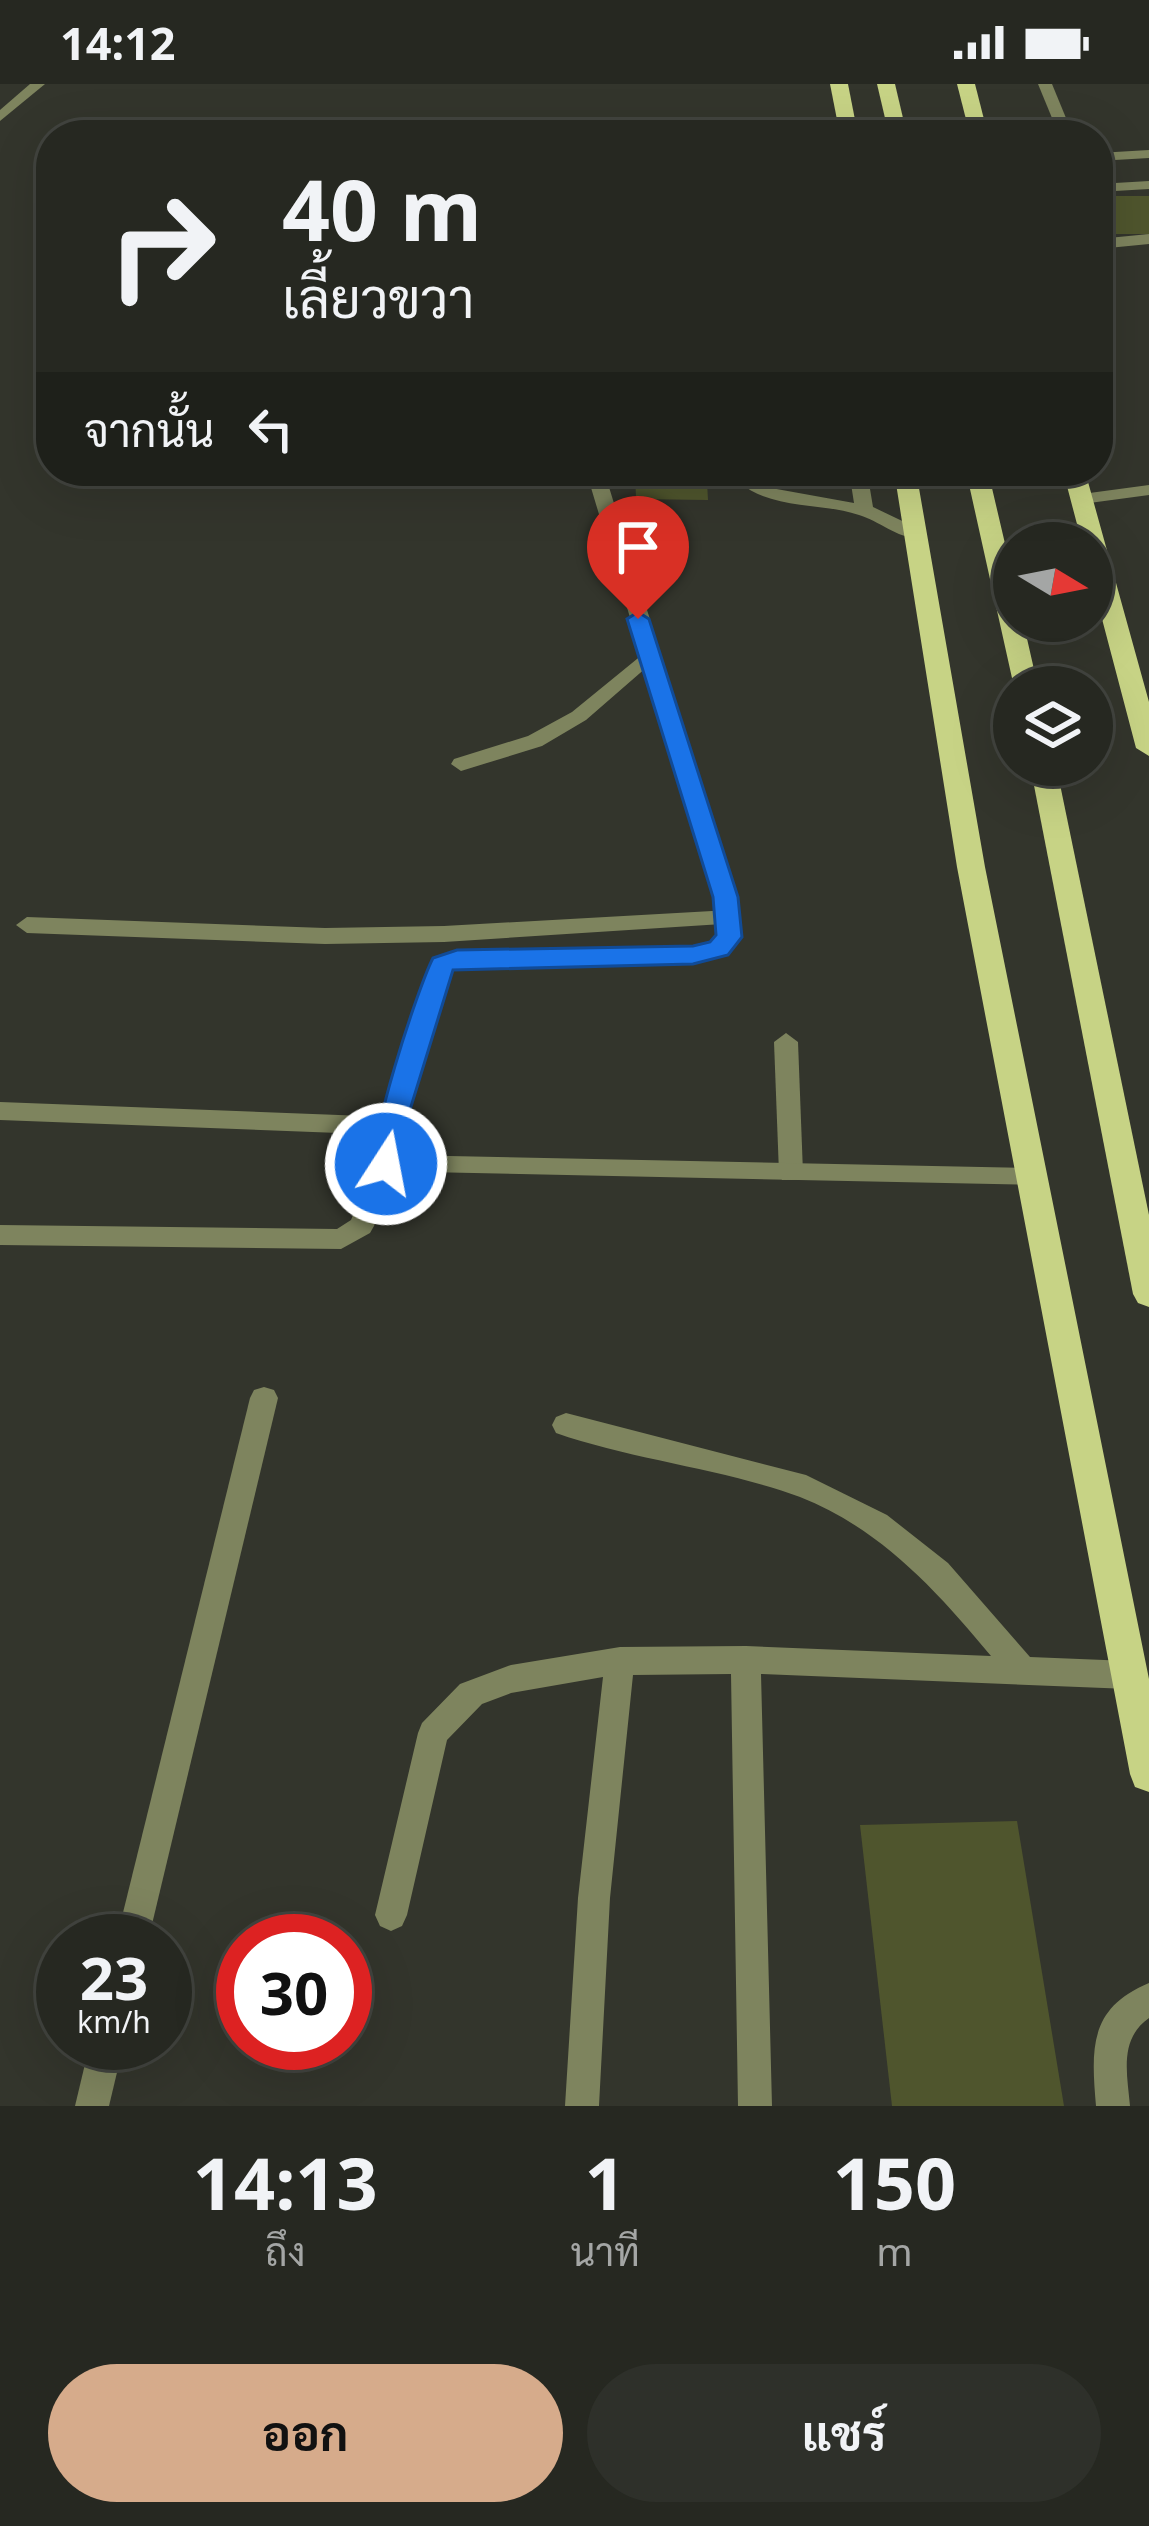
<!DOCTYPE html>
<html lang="th">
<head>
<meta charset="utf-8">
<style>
  :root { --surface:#262821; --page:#2e302a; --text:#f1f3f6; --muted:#a4a6a5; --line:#42443f; --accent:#d6ab8b }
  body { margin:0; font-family:"Noto Sans",Sarabun,sans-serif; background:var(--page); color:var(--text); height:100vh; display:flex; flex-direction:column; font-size:45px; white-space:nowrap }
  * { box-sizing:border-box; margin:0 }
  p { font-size:39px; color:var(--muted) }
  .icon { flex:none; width:66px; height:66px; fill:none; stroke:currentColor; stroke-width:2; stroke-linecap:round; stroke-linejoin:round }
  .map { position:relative; height:2022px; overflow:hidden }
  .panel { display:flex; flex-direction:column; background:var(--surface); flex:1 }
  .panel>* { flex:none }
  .banner { position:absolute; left:36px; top:36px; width:1077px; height:366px; border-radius:48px; box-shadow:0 12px 48px #0002,0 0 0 3px var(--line); background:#262821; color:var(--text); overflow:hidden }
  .needle { width:78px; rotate:100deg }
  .buttons { position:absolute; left:993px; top:438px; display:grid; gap:24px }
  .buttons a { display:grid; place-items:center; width:120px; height:120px; border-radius:50%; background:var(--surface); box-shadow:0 12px 48px #0002,0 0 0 3px var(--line); font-size:60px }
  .speed { position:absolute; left:36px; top:1830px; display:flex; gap:24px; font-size:60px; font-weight:700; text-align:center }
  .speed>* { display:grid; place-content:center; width:156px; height:156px; border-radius:50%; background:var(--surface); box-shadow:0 12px 48px #0002,0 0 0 3px var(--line); line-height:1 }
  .speed small { font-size:30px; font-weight:400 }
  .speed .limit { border:18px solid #d22; background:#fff; color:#111 }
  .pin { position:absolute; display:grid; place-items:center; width:102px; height:102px; color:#fff; margin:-123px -51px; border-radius:50% 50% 50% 0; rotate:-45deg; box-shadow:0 0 12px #0007 }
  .pin .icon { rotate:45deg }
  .me { position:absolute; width:132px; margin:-66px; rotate:11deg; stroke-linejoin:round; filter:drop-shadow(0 0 9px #0008) }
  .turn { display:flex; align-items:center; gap:42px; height:252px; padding:0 48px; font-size:54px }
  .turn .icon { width:156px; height:156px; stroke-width:2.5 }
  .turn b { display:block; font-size:84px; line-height:102px }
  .then { display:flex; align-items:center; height:114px; padding:0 48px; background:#0003; gap:24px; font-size:45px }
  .eta { display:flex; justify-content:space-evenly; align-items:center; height:204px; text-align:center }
  .eta b { font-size:72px; font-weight:700; line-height:84px }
  .button { display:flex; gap:24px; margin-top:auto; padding:24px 48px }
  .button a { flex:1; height:138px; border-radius:72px; background:var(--accent); color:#111; font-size:48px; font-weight:700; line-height:138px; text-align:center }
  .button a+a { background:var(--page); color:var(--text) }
  .status { display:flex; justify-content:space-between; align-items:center; height:84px; padding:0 60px; background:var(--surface); direction:ltr }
  .status svg { height:33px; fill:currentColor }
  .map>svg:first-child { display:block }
  .building { fill:#4f552d }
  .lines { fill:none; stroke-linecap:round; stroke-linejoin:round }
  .lane { fill:#7e845e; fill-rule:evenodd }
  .street { fill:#7e845e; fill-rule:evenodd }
  .primary { fill:#c7d385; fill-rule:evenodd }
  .route { fill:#1a73e8; stroke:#114b97; stroke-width:3 }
</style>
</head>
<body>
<div class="status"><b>14:12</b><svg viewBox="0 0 49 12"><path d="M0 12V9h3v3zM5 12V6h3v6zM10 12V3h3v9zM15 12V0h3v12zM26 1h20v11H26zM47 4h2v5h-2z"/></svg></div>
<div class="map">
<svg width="1149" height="2022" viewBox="0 0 1149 2022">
  <rect width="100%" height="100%" fill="#33352c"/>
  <g class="building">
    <rect x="1098" y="112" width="51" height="38"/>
    <path d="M 635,387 L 834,387 L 835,398 L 707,398 L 708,416 L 636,415 Z"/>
    <path d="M 1017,1737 L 1064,2022 L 892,2022 L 860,1741 Z"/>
  </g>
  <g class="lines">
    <g class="lane">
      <path d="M 1038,0 L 1052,0 L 1073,51 L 1059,51 Z"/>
      <path d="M 1149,66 L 1149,74 L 1098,77 L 1098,69 Z"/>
      <path d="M 1149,97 L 1149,105 L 1098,108 L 1098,100 Z"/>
      <path d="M 1149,150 L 1149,160 L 1098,165 L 1098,155 Z"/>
      <path d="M 849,387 L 867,387 L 873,423 L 921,446 L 921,454 C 899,456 880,437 859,431 C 821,418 771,426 739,398 L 748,393 L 771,404 L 854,419 Z"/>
      <path d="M 1149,401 L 1149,411 L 1082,420 L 1073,415 L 1082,410 Z"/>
      <path d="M 648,566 L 655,568 L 655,576 L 586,636 L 542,662 L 461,687 L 451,680 L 454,675 L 528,652 L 572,628 Z"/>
      <path d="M 730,826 L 741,834 L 738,839 L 444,858 L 325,860 L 27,849 L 16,841 L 27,833 L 325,844 L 444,842 Z"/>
      <path d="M 786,949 L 798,958 L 803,1089 L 800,1096 L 782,1096 L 779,1089 L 774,958 Z"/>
      <path d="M 0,1018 L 391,1033 L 400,1036 L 403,1042 L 400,1048 L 391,1051 L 0,1036 Z"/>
      <path d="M 386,1071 L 395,1073 L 398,1080 L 374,1142 L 370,1149 L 341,1165 L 0,1161 L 0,1141 L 337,1145 L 351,1136 L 374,1080 L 377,1073 Z"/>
      <path d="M 264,1303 L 274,1306 L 278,1314 L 148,1857 L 116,1857 L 250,1314 L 254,1306 Z"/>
      <path d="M 566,1329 L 806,1391 L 887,1431 L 948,1479 L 1030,1573 L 1129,1577 L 1140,1581 L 1144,1591 L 1140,1601 L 1129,1605 L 761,1590 L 772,2022 L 738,2022 L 731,1590 L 633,1591 L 610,1814 L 599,2022 L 565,2022 L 578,1814 L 603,1593 L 511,1609 L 482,1620 L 447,1656 L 407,1831 L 402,1842 L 391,1847 L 380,1842 L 375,1831 L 418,1649 L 422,1639 L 460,1600 L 511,1581 L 620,1563 L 746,1562 L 991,1572 C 937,1507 881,1445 800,1413 C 725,1385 633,1376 556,1349 L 552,1341 L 556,1333 Z"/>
      <path d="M 1149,1899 L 1149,1934 C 1119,1955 1127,1989 1130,2022 L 1096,2022 C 1091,1964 1089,1924 1149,1899 Z"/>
      <path d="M 90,1959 L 124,1959 L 109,2022 L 75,2022 Z"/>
    </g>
    <g class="street">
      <path d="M 30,0 L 45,0 L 0,37 L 0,26 Z"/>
      <path d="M 586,387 L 604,387 L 736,813 L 740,852 L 727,871 L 693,879 L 452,885 L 403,1042 L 400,1071 L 1030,1084 L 1039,1087 L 1042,1094 L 1039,1101 L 377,1087 C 367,1060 418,906 434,874 L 457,867 L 693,863 L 711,859 L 718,851 L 714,813 Z"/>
    </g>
    <g class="primary">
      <path d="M 830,0 L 848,0 L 858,51 L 840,51 Z"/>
      <path d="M 877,0 L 895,0 L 907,51 L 889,51 Z"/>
      <path d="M 957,0 L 975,0 L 988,51 L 970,51 Z"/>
      <path d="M 894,387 L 916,387 L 985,783 L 1149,1595 L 1149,1708 L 1135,1703 L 1130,1690 L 957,783 Z"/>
      <path d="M 966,387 L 988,387 L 1014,498 L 1014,537 L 1023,537 L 1038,603 L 1014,603 Z"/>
      <path d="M 1063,387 L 1085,387 L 1149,618 L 1149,672 L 1136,664 L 1092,497 L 1092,459 L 1082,459 Z"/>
      <path d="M 1030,681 L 1056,681 L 1149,1131 L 1149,1223 L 1138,1219 L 1133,1210 Z"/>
    </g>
  </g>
  <path class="route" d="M 638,528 L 649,535 L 738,813 L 742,853 L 728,871 L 693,880 L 453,886 L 405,1042 L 400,1080 L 386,1091 L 376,1088 C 365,1064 418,903 433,874 L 457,866 L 693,862 L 710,858 L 716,851 L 713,813 L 627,535 Z"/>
</svg>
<div class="buttons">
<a><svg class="needle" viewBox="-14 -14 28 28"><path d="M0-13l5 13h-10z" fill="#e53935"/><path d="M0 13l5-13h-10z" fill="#a4a6a5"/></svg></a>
<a><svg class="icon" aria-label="layers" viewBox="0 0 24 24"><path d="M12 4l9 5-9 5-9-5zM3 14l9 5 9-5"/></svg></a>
</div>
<div class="speed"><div>23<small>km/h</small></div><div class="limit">30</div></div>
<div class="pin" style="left:638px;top:535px;background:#d93025"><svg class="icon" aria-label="arrive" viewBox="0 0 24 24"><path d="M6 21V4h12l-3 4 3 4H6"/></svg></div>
<svg class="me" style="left:386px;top:1080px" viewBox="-20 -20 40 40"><circle r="17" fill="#1a73e8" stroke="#fff" stroke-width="3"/><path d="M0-11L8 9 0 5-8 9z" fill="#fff"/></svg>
<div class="banner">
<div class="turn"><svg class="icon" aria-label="right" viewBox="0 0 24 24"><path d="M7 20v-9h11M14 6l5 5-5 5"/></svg><div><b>40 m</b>เลี้ยวขวา</div></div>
<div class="then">จากนั้น<svg class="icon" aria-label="left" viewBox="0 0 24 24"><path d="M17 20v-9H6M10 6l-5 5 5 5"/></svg></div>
</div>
</div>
<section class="panel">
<div class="eta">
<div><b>14:13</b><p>ถึง</p></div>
<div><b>1</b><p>นาที</p></div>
<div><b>150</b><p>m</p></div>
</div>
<div class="button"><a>ออก</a><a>แชร์</a></div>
</section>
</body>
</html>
